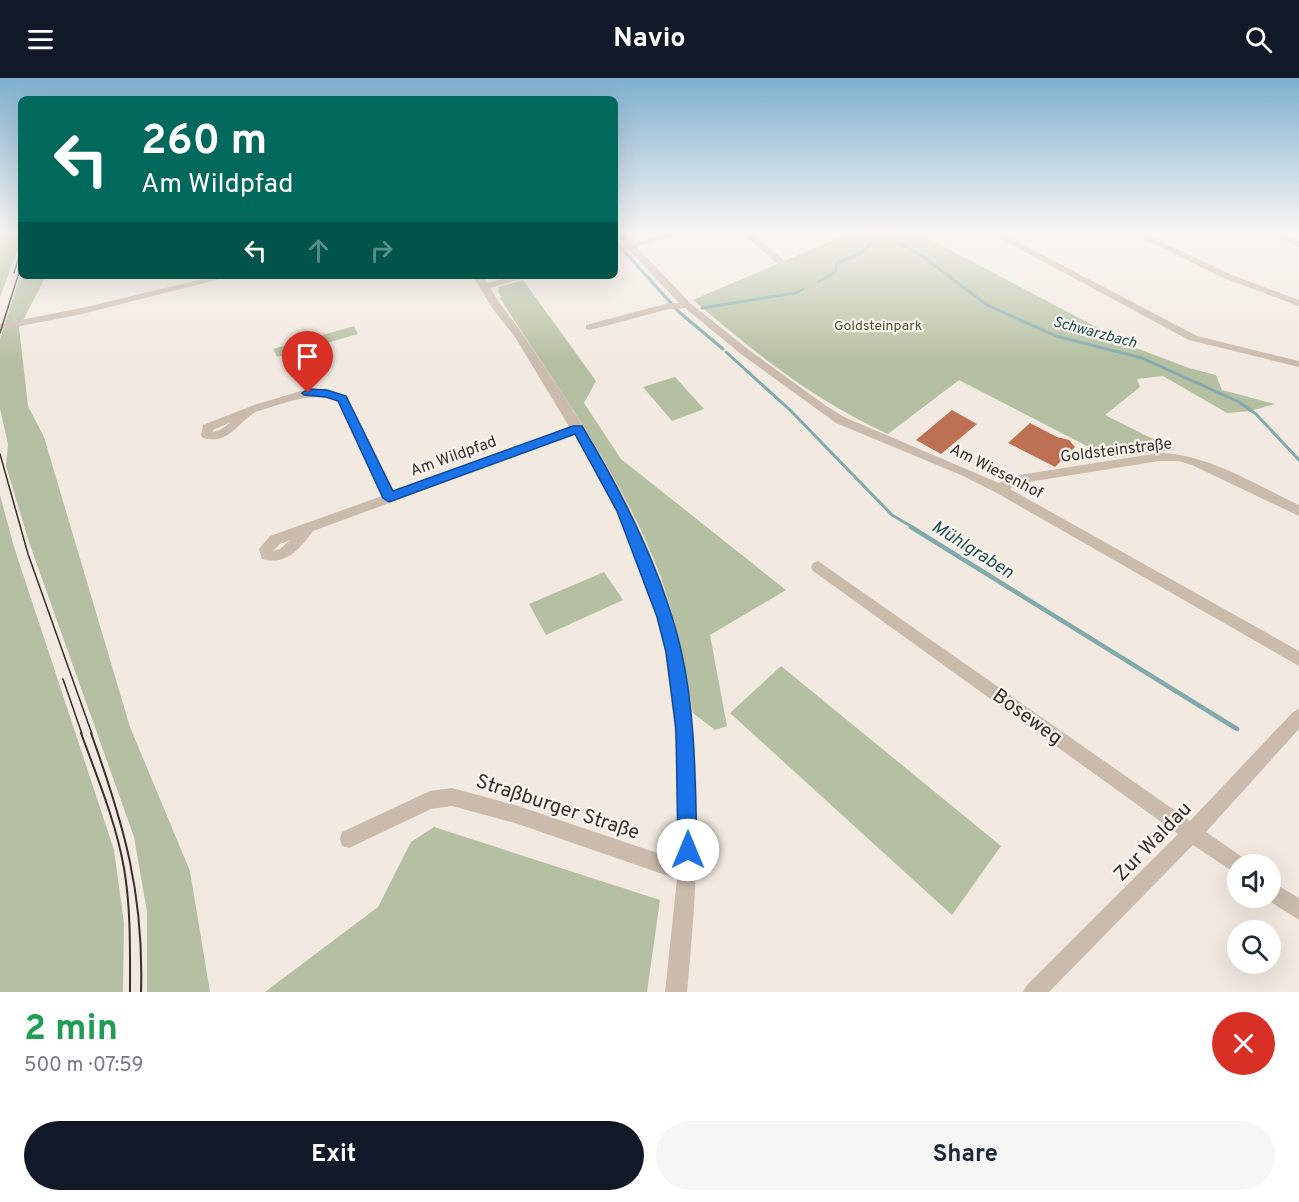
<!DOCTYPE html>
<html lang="en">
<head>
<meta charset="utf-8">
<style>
  :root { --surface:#fff; --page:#f6f6f7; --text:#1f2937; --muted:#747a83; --accent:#111827 }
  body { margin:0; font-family:Overpass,sans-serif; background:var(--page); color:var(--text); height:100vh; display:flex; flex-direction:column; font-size:22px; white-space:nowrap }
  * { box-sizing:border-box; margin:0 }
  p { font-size:20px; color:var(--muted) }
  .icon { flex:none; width:33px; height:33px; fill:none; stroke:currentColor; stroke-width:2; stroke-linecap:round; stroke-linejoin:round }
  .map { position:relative; height:914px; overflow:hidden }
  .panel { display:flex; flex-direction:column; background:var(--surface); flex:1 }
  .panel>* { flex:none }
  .hud { position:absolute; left:18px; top:18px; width:600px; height:183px; border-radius:9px; box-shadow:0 6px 24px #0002; background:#00695c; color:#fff; overflow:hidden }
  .buttons { position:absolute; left:1227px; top:776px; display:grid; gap:12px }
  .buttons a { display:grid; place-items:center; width:54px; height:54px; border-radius:50%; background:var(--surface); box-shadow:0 6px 24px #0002; font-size:30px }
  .pin { position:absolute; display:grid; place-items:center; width:51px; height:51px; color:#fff; margin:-62px -26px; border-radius:50% 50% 50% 0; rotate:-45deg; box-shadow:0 0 6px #0007 }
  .pin .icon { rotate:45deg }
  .me { position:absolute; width:66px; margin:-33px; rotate:0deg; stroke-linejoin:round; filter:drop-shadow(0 0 4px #0008) }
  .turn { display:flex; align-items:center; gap:21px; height:126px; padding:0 24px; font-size:27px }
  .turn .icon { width:78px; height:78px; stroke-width:2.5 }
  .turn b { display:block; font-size:42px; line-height:51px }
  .lanes { display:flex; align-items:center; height:57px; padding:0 24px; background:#0003; justify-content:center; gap:30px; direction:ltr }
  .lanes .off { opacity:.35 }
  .round { display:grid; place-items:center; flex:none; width:63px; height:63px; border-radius:32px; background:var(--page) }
  .head { display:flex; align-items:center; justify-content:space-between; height:102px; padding:0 24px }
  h1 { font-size:36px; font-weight:700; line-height:45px; color:#1e9e55 }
  .primary-button { display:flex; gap:12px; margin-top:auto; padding:12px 24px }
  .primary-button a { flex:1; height:69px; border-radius:36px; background:var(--accent); color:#fff; font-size:24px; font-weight:700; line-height:69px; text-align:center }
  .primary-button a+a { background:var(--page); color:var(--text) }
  header { display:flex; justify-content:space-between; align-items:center; height:78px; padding:0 24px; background:var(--accent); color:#fff; font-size:27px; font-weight:700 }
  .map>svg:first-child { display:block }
  .green { fill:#b5c0a2 }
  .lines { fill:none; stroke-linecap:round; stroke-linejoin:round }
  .stream-far1 { stroke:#82aaad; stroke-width:3 }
  .stream { stroke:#82aaad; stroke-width:4.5 }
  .building { fill:#be7054 }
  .minor { fill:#cabbad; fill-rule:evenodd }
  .tram-far1 { stroke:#39302b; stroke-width:1.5 }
  .tram { stroke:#39302b; stroke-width:2 }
  .route { fill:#1a73e8; stroke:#114b97; stroke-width:1.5 }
  .labels { text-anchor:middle; stroke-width:4.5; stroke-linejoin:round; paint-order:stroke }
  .far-park-label { font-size:14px; fill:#475531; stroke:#f9f4ee }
  .far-water-label { font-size:15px; font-style:italic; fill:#235358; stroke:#f9f4ee }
  .street-label { font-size:16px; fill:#39302b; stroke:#f9f4ee }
  .water-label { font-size:18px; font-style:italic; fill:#235358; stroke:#f9f4ee }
  .near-street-label { font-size:20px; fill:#39302b; stroke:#f9f4ee }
</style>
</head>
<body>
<header><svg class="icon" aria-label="menu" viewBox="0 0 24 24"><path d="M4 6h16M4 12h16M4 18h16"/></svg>Navio<svg class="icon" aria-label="search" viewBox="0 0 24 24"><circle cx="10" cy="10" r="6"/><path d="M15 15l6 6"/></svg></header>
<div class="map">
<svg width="1299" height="914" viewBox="0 0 1299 914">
  <rect width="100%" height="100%" fill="#f2eae1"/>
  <g class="green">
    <path d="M 0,154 L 21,154 L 21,162 L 0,219 Z"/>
    <path d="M 853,154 L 916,154 L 1136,270 L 1189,290 L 1216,297 L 1222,312 L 1275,326 L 1250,333 L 1227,335 L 1163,298 L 1137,301 L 1140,309 L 1105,337 L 1175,372 L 1110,380 L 959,302 L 888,356 C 810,320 757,276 693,222 Z"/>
    <path d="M 21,196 L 46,198 L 19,250 L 28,328 L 44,359 L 130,649 L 190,793 L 210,914 L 147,914 L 147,834 L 134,759 L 29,464 L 6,388 L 8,366 L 0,331 L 0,261 Z"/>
    <path d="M 523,202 L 596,303 L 584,325 L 621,381 L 786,512 L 710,557 L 727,648 L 715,652 L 693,635 C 684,588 676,541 660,497 C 622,397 557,309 500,220 L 501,219 L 498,213 L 499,209 Z"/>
    <path d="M 354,248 L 358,256 L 277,279 L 273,271 Z"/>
    <path d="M 675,299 L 704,331 L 672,343 L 643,309 Z"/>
    <path d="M 0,417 L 14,469 L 114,772 L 124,845 L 123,914 L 0,914 Z"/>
    <path d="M 604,494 L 623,522 L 546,557 L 529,526 Z"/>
    <path d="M 781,588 L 1001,768 L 952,837 L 730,635 Z"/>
    <path d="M 434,749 L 660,822 L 647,914 L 265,914 L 378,829 L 411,764 Z"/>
  </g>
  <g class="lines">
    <g class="stream-far1">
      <path d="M 880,154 L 922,178 L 987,227 L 1056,258 L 1142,280 L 1239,324 L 1256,336 L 1299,382"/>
      <path d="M 615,163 L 679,234 L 723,271"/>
      <path d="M 818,204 L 835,194 L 837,185 L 862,175 L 871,165 L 884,158"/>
      <path d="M 702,230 L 795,215 L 803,211"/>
      <path d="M 726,274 L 790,332 L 892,437 L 914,450"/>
    </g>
    <path class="stream" d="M 911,449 L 1237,651"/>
  </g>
  <g class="building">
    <path d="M 952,332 L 977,346 L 941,376 L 916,362 Z"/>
    <path d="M 1030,345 L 1057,359 L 1069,362 L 1075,369 L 1055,389 L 1008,365 Z"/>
  </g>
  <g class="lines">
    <g class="minor">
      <path d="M 615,154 L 622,154 L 633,165 L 670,154 L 685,154 L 637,169 L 690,225 L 749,272 L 825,327 L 844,339 L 999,405 L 1013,398 L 1159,375 C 1206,375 1256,407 1299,427 L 1299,438 L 1192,387 L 1178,383 L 1159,383 L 1016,406 L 1010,411 L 1299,573 L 1299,588 L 995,414 L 961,397 L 836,345 L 741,276 L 685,230 L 669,231 L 590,252 L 586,251 L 586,247 L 669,225 L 679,225 L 629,172 L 615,176 L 615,170 L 625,167 Z"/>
      <path d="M 741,154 L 751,154 L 787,185 L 787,189 L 781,189 Z"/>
      <path d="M 988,154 L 999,154 L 1197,258 L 1299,283 L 1299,289 L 1189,262 Z"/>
      <path d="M 1129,154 L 1141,154 L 1232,197 L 1299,222 L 1299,228 L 1226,201 Z"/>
      <path d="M 1268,154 L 1280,154 L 1299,163 L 1299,169 Z"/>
      <path d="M 215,198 L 232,198 L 82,236 L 0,252 L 0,246 L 82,230 Z"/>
      <path d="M 473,198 L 483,198 L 487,205 L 516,198 L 532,198 L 490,210 C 500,227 513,242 524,258 C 556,305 588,354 615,403 C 637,443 661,497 673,541 C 706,662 699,791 687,914 L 665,914 L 677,801 L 515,745 L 452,728 L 431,731 L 349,770 L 342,768 L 340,761 L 342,754 L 430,713 L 452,710 L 515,727 L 678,782 C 680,723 677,664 669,605 C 666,583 664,560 657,538 C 638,474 609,414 574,357 L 313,453 C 300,471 286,488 262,481 L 259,471 L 270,458 L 382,418 L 337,322 C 312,315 292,322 268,330 C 263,332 255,333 251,337 C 234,350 227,366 203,360 L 201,357 L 203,347 L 254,327 L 301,313 L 318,311 L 346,318 L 393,414 L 570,350 L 515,259 L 492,230 ZM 231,344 L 220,352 L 213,354 L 213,352 ZM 290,462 L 280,471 L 273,473 L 280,466 Z"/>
      <path d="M 818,483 L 1190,743 L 1293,634 L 1299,631 L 1299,651 L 1206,754 L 1245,781 L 1247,786 L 1238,786 L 1238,797 L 1193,767 L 1049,914 L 1023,914 L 1027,907 L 1178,756 L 813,493 L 811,489 L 813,485 Z"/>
      <path d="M 1270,803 L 1299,820 L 1299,842 L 1263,819 L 1270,819 Z"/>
    </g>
    <g class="tram-far1">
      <path d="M 14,195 L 21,172"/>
      <path d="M 0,255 L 21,188"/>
      <path d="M 0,376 L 28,476 L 92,656"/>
      <path d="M 63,601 L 82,656"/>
    </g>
    <g class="tram">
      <path d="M 81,655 C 97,699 116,744 124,790 C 131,831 130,873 130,914"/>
      <path d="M 91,655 C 124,747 144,815 141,914"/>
    </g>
  </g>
  <linearGradient id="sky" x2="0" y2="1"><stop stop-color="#7fb0d0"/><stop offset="0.55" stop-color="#f9f6f2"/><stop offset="1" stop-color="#f9f6f2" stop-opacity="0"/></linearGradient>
  <rect width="1299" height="282" fill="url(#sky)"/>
  <path class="route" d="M 308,311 L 327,312 L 346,318 L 393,413 L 573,348 L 582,348 C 623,416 663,494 681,572 C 696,637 695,705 697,772 L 695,778 L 688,781 L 681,778 L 678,772 L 676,651 L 666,574 L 657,539 L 617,433 L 575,356 L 389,424 L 383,420 L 338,323 L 326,319 L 304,317 L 302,315 Z"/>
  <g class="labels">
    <g class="far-park-label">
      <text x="878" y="252">Goldsteinpark</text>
    </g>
    <g class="far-water-label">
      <text transform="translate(1095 254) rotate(15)" y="5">Schwarzbach</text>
    </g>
    <g class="street-label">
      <text transform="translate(1116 371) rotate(-7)" y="6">Goldsteinstraße</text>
      <text transform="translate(453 377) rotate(-20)" y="6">Am Wildpfad</text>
      <text transform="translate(997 392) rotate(27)" y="6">Am Wiesenhof</text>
    </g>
    <g class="water-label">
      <text transform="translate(973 471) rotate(32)" y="6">Mühlgraben</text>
    </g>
    <g class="near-street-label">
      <text transform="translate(1028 638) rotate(36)" y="7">Boseweg</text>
      <text transform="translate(558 728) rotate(18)" y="7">Straßburger Straße</text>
      <text transform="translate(1152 763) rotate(-46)" y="7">Zur Waldau</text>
    </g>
  </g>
</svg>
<div class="buttons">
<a><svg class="icon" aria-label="sound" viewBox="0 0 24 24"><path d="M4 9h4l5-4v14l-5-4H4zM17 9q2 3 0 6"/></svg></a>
<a><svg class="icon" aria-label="search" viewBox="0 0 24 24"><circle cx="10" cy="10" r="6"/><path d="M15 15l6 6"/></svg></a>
</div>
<div class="pin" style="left:308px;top:315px;background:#d93025"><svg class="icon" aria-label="arrive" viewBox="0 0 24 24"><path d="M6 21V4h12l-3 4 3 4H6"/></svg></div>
<svg class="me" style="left:688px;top:772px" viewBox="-20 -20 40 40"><circle r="19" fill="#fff"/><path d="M0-13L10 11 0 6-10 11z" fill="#1a73e8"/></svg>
<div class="hud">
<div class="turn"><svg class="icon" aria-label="left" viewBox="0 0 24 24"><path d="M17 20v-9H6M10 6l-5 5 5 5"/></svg><div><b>260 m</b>Am Wildpfad</div></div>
<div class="lanes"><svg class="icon" aria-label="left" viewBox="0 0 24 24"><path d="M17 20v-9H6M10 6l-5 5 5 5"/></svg><svg class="icon off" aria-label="ahead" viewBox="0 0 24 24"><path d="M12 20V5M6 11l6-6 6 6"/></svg><svg class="icon off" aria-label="right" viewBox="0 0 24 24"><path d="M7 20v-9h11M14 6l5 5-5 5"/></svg></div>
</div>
</div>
<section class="panel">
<div class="head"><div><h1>2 min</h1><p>500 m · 07:59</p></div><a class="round" style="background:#d93025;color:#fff"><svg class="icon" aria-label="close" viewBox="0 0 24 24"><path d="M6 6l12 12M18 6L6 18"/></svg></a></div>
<div class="primary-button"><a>Exit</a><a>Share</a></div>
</section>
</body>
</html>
